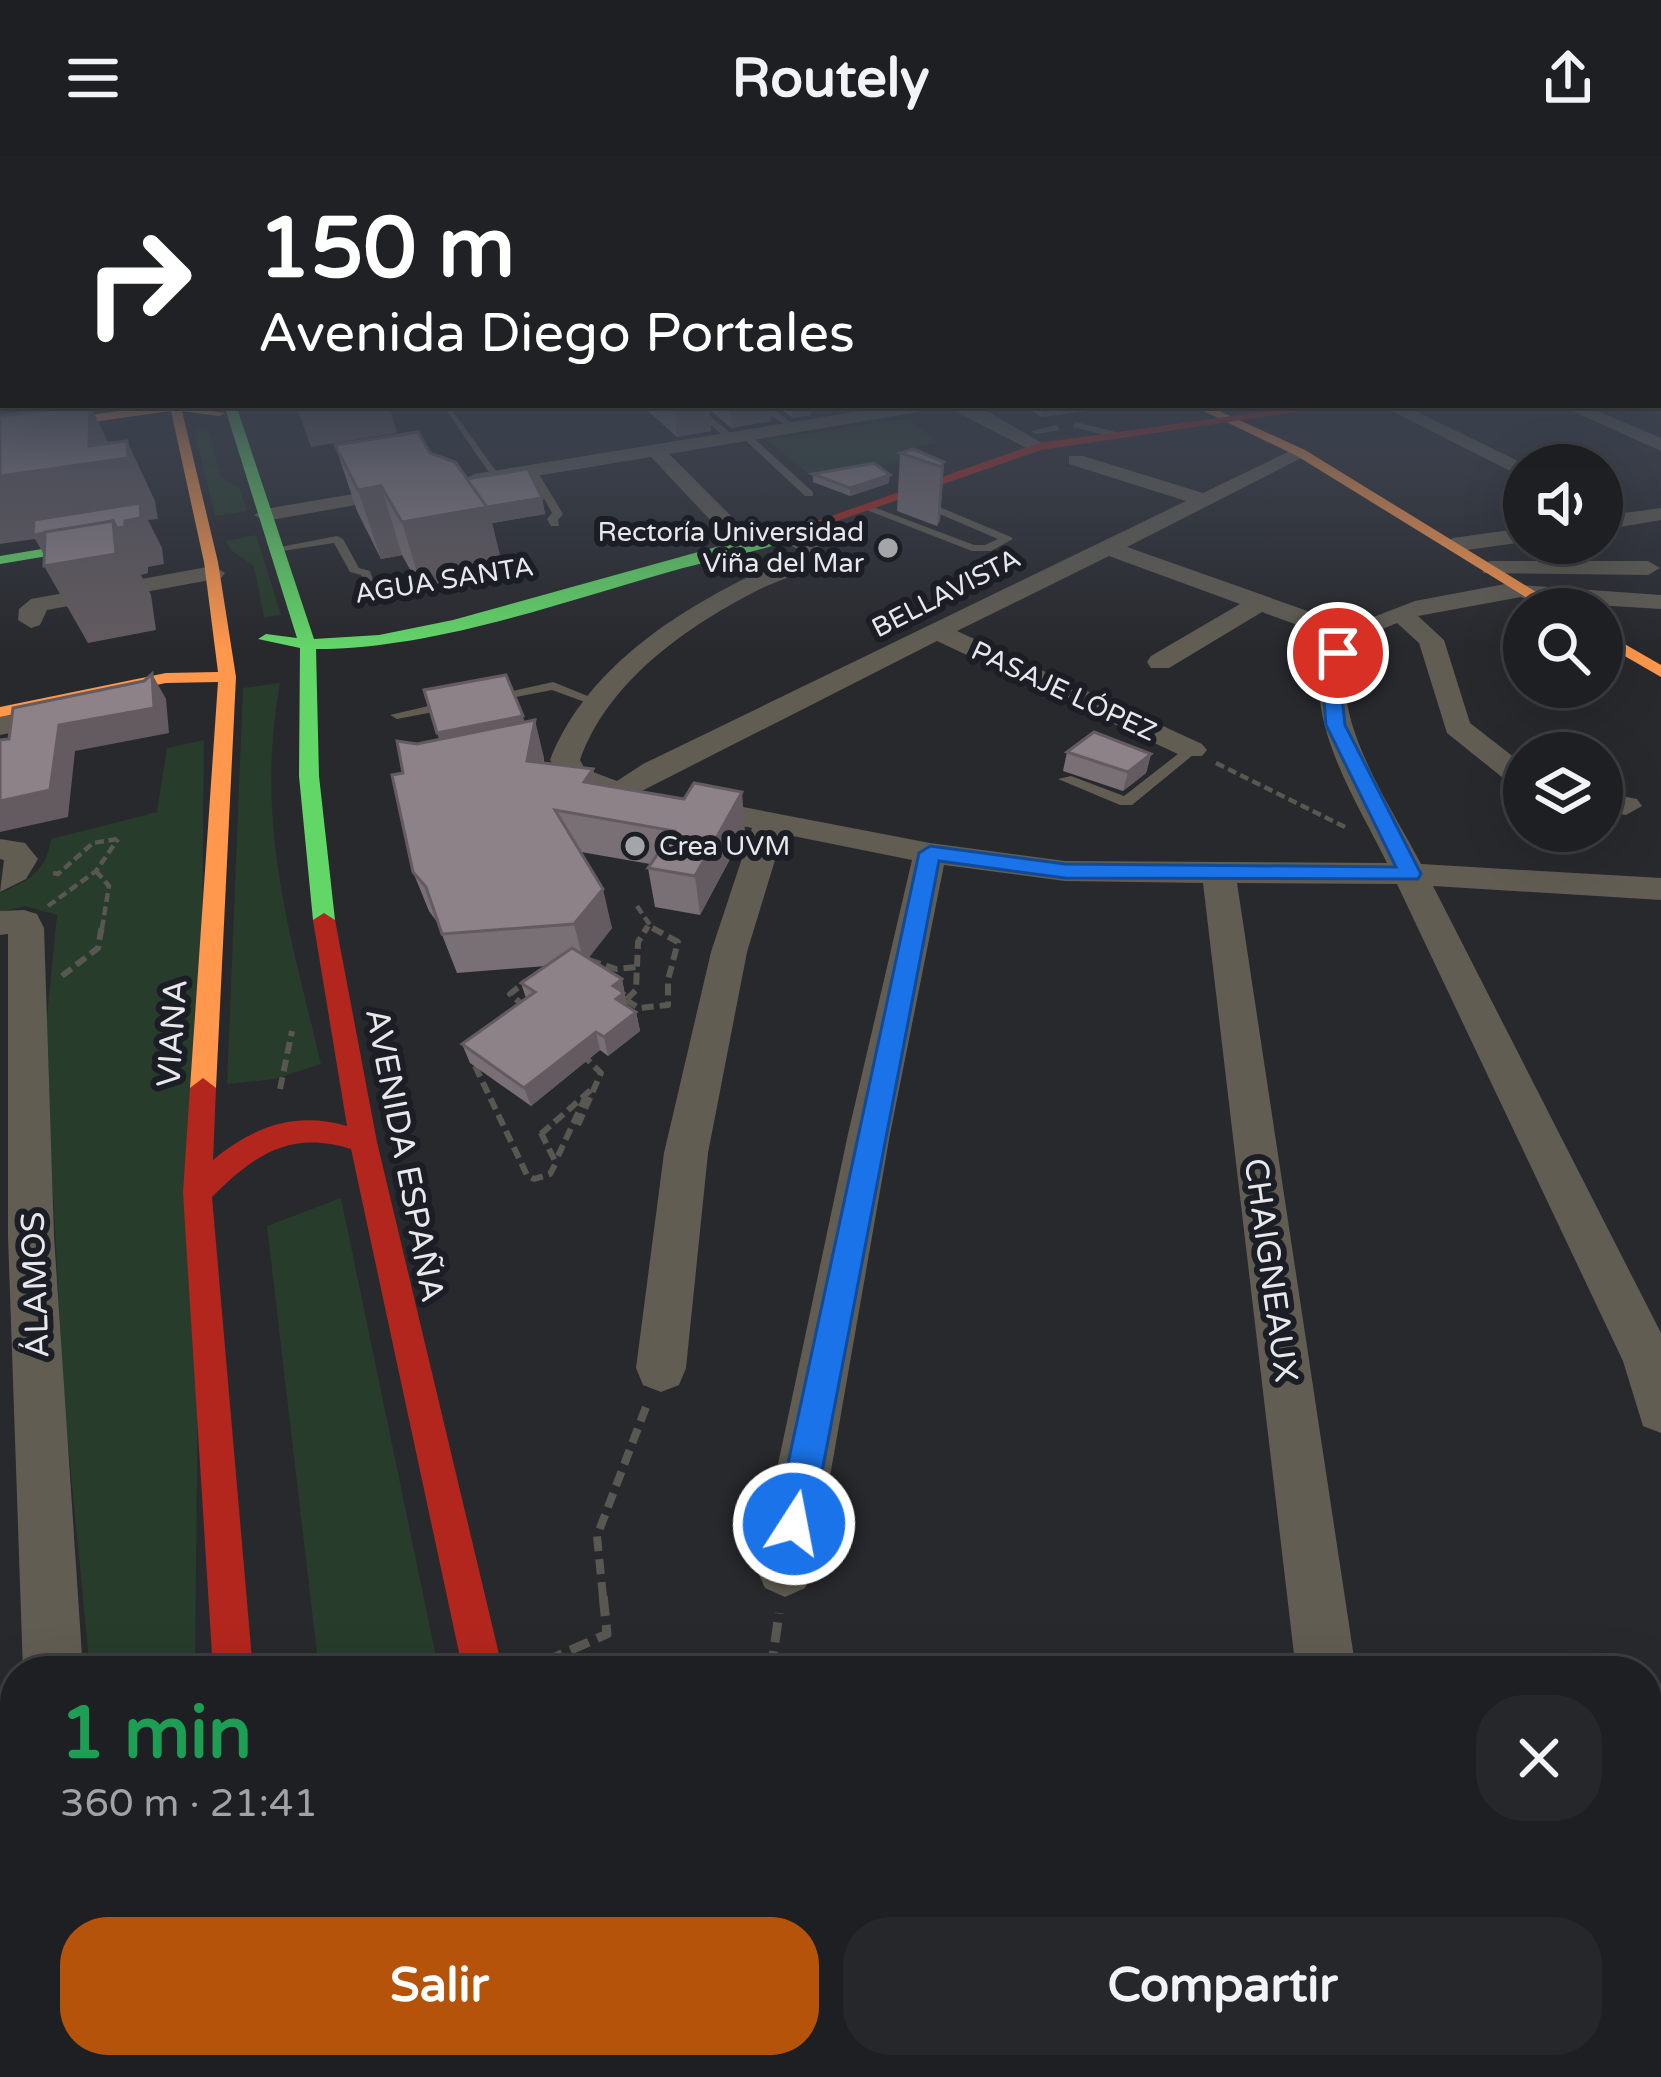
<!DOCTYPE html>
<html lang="es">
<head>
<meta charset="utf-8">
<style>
  :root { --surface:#1e1f22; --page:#26272a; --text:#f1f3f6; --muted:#a1a2a5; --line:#3c3d40; --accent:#b45309 }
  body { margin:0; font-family:"Varela Round",sans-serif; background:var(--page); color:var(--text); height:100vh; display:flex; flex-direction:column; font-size:45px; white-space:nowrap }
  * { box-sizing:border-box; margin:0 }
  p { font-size:39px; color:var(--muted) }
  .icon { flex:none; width:66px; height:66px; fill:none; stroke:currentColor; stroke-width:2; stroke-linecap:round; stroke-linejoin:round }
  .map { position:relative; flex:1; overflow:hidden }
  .panel { position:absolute; left:0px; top:1500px; width:1662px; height:423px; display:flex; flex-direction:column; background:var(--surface); border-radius:48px 48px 0 0; box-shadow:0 12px 48px #0002,0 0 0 3px var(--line) }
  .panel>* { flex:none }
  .guide { position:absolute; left:0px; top:0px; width:1662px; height:252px; box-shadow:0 12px 48px #0002,0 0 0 3px var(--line); background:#202124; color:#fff; overflow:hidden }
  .fabs { position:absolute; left:1503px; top:288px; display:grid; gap:24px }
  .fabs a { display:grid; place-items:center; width:120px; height:120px; border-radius:50%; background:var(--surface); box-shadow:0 12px 48px #0002,0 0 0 3px var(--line); font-size:60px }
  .pin { position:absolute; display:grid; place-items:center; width:102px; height:102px; color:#fff; margin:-51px; border:6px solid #fff; border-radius:50%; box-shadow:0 3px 12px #0007 }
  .me { position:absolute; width:132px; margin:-66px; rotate:11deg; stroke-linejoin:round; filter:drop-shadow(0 0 9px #0008) }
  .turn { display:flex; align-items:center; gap:42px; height:252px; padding:0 60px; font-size:54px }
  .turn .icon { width:156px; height:156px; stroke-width:2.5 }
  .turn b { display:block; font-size:84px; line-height:102px }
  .round { display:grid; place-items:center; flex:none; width:126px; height:126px; border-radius:48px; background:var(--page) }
  .head { display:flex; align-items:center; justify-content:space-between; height:204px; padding:0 60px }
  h1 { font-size:72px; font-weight:700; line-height:90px; color:#1e9e55 }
  .primary-button { display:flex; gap:24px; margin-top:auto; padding:24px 60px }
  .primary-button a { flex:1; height:138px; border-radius:48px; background:var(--accent); color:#fff; font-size:48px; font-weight:700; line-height:138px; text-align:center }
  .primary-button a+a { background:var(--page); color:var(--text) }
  header { display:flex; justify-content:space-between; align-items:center; height:156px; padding:0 60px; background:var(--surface); font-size:54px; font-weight:700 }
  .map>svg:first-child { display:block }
  .green { fill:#273c2a }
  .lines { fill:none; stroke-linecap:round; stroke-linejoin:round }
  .path-far3 { stroke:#595752; stroke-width:4.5; stroke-dasharray:9 4.5; stroke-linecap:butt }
  .path-far2 { stroke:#595752; stroke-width:6; stroke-dasharray:12 6; stroke-linecap:butt }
  .path-far1 { stroke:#595752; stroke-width:8; stroke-dasharray:15 8; stroke-linecap:butt }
  .path { stroke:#595752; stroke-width:9; stroke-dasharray:20 9; stroke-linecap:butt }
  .lane { fill:#615d53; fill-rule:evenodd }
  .street { fill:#615d53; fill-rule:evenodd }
  .fast { fill:#63d668; fill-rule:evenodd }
  .slow { fill:#ff974d; fill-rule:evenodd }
  .jam { fill:#b3261e; fill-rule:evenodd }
  .wall { fill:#797075 }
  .shaded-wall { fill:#635b5f }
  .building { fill:#8d8288; stroke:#635b5f; stroke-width:3 }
  .route { fill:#1a73e8; stroke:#114b97; stroke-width:3 }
  .poi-dot { fill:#a4a5a9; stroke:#1c1e25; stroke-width:4.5 }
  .labels { text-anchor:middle; stroke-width:12; stroke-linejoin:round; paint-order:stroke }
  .far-poi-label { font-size:27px; fill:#e6e8ec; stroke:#1c1e25; text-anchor:end }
  .far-street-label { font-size:27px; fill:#e6e8ec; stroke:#1c1e25 }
  .street-label { font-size:33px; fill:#e6e8ec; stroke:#1c1e25 }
</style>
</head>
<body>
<header><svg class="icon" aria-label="menu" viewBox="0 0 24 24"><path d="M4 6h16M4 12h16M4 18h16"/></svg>Routely<svg class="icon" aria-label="share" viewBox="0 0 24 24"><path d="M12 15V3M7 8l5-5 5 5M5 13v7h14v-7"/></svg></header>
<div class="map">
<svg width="1661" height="1921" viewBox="0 0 1661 1921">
  <rect width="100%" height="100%" fill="#28292d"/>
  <g class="green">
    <path d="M 908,262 L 937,286 L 913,292 L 925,301 L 815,323 L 767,284 Z"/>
    <path d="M 207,271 L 221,321 L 239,332 L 247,355 L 215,360 L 194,273 Z"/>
    <path d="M 256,379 L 281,459 L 264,461 L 254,410 L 231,394 L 226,385 Z"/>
    <path d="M 280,527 C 255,668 289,772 321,908 L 275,923 L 227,928 L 243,532 Z"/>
    <path d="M 204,584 L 195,1515 L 90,1515 L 64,1246 L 45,881 L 57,759 L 25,750 L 0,756 L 0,737 C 28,726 47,714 51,683 L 157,656 L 167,592 Z"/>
    <path d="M 341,1042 L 439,1515 L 319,1515 L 267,1070 Z"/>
  </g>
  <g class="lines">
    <g class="path-far3">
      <path d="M 1216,607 L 1349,673"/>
      <path d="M 96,715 L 109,730 L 102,772"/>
      <path d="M 53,717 L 58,718 L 93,687 L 117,683"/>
      <path d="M 48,750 L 96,715 L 118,683"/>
      <path d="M 637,750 L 652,772"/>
    </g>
    <g class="path-far2">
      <path d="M 589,804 L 616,813 L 637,811"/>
      <path d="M 62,820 L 98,792 L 102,769"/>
      <path d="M 627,843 L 636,834 L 638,786 L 648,770"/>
      <path d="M 626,844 L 639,852 L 668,849 L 668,824 L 678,786 L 647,769"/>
      <path d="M 525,851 L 510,838 L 526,825"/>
      <path d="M 475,910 L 527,1019 L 534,1023 L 550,1018 L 556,1007 L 540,975"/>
      <path d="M 280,933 L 292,875"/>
      <path d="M 578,969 L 601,917 L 586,902"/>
      <path d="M 541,978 L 593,932"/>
      <path d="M 558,1000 L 586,940"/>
    </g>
    <path class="path-far1" d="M 603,1441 L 597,1380 L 646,1251"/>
    <g class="path">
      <path d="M 544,1506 L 607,1478 L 603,1438"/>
      <path d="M 771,1515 L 779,1457"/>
      <path d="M 486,1908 L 488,1921"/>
    </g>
    <g class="lane">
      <path d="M 3,228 L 3,234 L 0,235 L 0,229 Z"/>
      <path d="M 688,249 L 697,249 L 734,280 L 734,284 L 728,284 Z"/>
      <path d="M 757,249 L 767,249 L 798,271 L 790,273 Z"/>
      <path d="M 446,254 L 452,254 L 501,322 L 493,322 Z"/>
      <path d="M 1076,266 L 1116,276 L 1118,278 L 1113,281 L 1073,271 Z"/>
      <path d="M 1057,269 L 1060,274 L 1036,278 L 1031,275 Z"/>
      <path d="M 742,277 L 748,277 L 813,336 L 813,340 L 805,340 L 742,281 Z"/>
      <path d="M 528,313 L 536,313 L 563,358 L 558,364 L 559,370 L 551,370 L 547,363 L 552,357 Z"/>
      <path d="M 918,342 L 1011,381 L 1013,383 L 991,395 L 972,395 L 859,351 L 868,349 L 974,389 L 985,389 L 998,383 L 914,347 Z"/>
      <path d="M 337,380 L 343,383 L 359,412 L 370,415 L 378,439 L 370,439 L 361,419 L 350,416 L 334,387 L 276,396 L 270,393 Z"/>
      <path d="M 553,526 L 600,545 L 593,549 L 552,534 L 484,547 L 477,543 Z"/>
      <path d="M 454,544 L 459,545 L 459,551 L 397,563 L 390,559 Z"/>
      <path d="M 1187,591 L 1199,594 L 1132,649 L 1120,649 L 1058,623 L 1071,620 L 1124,640 Z"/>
    </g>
    <g class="street">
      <path d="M 897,249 L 939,249 L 930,254 L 669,298 L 744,373 L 744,383 L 728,383 L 651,301 L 474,330 L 464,324 L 474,318 Z"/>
      <path d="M 943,249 L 978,250 L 1049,291 L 1032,295 Z"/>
      <path d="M 1380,249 L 1403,249 L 1526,309 L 1524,322 Z"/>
      <path d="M 1559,249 L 1583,249 L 1661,282 L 1661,295 Z"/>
      <path d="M 1294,293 L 1311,297 L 1127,391 L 1350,470 L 1415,445 L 1505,428 L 1661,439 L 1661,453 L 1531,445 L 1521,441 L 1418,460 L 1444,484 L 1470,567 L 1524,609 L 1524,633 L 1513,630 L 1447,577 L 1419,487 L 1397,467 C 1380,474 1359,482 1351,499 C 1325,556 1395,657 1421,708 L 1661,722 L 1661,744 L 1433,730 L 1661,1177 L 1661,1277 L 1643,1270 L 1623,1205 L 1397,728 L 1237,727 L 1356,1515 L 1296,1515 L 1203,727 L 1065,725 L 944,709 L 890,978 L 814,1412 L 805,1432 L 785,1441 L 765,1432 L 756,1412 L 848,978 L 912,704 L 783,678 L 747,796 L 708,997 L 686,1212 L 679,1229 L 661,1236 L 643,1229 L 636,1212 L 664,997 L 711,796 L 752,672 L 680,657 L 675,650 L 691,641 L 930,687 L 1065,705 L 1387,707 C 1360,650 1287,541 1336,483 L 1262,456 L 1169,512 L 1151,512 L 1147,506 L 1151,500 L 1240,448 L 1109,400 L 957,475 L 1202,588 L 1207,594 L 1202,600 L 1182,600 L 937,485 L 620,646 L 563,625 L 550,604 C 582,522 659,467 734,428 C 756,416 781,411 801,396 L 780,382 L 780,372 C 797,368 818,382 824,397 C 808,418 783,422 760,433 C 687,470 608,525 580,604 L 585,613 L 617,625 L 643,608 L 1186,345 L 1069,308 L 1069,300 L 1083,300 L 1203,337 Z"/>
      <path d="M 406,329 L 416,335 L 413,339 L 265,365 L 254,359 L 265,353 Z"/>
      <path d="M 1661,352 L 1661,364 L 1602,374 L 1602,360 Z"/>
      <path d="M 1524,372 L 1524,386 L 1453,396 L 1442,389 L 1453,382 Z"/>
      <path d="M 1491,405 L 1648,405 L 1660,412 L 1648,419 L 1483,417 L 1483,407 Z"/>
      <path d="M 213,410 L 225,417 L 221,422 L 47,454 L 40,469 L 31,472 L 18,464 L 19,453 L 31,443 Z"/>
      <path d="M 66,549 L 76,551 L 80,557 L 76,563 L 0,579 L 0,561 Z"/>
      <path d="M 1602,636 L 1637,643 L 1642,650 L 1626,659 L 1602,654 Z"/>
      <path d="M 0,683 L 25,687 L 38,703 L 26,723 L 0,736 L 4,704 L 0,703 Z"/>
      <path d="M 24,754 L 37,758 L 44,772 L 54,1080 L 83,1515 L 23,1515 L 8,1080 L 8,778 L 0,779 L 0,755 Z"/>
      <path d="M 36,1908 L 110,1908 L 111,1921 L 37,1921 Z"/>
      <path d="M 791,1908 L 877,1908 L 872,1921 L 786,1921 Z"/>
      <rect x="1342" y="1908" width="74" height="13"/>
    </g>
    <g class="fast">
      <path d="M 224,249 L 236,249 L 314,483 L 379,479 L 453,464 L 810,365 L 822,368 C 785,392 726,401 683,412 C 567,444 437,493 316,493 L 319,620 L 335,764 L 324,771 L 313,764 L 299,620 L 300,492 L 258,483 L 266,478 L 297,482 Z"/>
      <path d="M 132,378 L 137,379 L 137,385 L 0,408 L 0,400 Z"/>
      <path d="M 235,1908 L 283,1908 L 284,1921 L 236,1921 Z"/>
    </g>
    <g class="slow">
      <path d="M 164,249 L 225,257 L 219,260 L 182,255 L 218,406 L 236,521 L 216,932 L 203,942 L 190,932 L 218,526 L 166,527 L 0,561 L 0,551 L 166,517 L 218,516 L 204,406 L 171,255 L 0,279 L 0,271 Z"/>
      <path d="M 1191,249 L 1206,249 L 1305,294 L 1564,453 L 1545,453 L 1297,300 Z"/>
      <path d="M 1602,475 L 1661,509 L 1661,521 L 1602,487 Z"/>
    </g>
    <g class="jam">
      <path d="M 1312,249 L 1342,249 L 1041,294 L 820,371 L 808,368 L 1039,287 Z"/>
      <path d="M 324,757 L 335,764 L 377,986 L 503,1515 L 463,1515 L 351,993 C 290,974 254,999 212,1041 L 253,1515 L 213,1515 L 183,1037 L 190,932 L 203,922 L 216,932 L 213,1004 C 252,971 296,955 347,970 L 313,764 Z"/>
      <path d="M 559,1908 L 607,1908 L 610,1921 L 562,1921 Z"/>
    </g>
  </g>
  <g class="wall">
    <path d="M 647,249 L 771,249 L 771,265 L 731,272 L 709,253 L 711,275 L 677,281 L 648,255 Z"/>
    <path d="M 775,249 L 811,249 L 811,259 L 793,262 Z"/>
    <path d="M 1024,249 L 1130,249 L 1041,261 Z"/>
    <path d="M 335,289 L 430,297 L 467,323 L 542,342 L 545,358 L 492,367 L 505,421 L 423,437 L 402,399 L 381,403 L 357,355 Z"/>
    <path d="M 900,297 L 944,306 L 940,364 L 937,370 L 897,355 Z"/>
    <path d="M 813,318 L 889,327 L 850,340 L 813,326 Z"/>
    <path d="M 524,566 L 544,602 L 544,607 L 593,613 L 596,628 L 745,675 L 700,759 L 655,751 L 648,712 L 650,708 L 581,696 L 612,772 L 588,802 L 622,823 L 627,850 L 636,856 L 640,875 L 608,900 L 600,894 L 531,950 L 470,907 L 462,888 L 526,842 L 521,827 L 546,810 L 457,817 L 437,766 L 429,755 L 413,716 L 403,617 L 417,588 Z"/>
    <path d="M 1067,596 L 1151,598 L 1146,617 L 1123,635 L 1063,615 Z"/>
  </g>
  <g class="shaded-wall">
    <path d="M 90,249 L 116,303 L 127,285 L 155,345 L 158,363 L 148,364 L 162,392 L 164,408 L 148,411 L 148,417 L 141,419 L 151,439 L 156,474 L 88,487 L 44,410 L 50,409 L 35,383 L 0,388 L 0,320 L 89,290 Z"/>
    <path d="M 296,249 L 389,249 L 397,277 L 311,291 Z"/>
    <path d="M 674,249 L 709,249 L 711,275 L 677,281 Z"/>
    <path d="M 730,249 L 771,249 L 771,265 L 731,272 Z"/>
    <path d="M 792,249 L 811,249 L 811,259 L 793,262 Z"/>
    <path d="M 1042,249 L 1130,249 L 1041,261 Z"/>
    <path d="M 944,306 L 940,364 L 937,370 L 941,311 Z"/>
    <path d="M 890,319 L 889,327 L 850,340 L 850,332 Z"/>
    <path d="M 381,330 L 402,399 L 381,403 L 358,334 Z"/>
    <path d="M 542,342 L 545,358 L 492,367 L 505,421 L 423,437 L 402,366 Z"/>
    <path d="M 152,518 L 166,543 L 169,577 L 75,595 L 68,661 L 0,676 L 0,645 L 59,569 L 154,552 Z"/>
    <path d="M 523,560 L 530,587 L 446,604 L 437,577 Z"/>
    <path d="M 535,564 L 544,602 L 537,643 L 527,605 Z"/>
    <path d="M 1151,598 L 1146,617 L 1123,635 L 1128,616 Z"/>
    <path d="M 593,613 L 601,651 L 584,626 Z"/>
    <path d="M 742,636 L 745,675 L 700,759 L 695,720 Z"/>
    <path d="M 603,733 L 612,772 L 584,808 L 574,768 Z"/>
    <path d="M 622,823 L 628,856 L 620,862 L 613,830 Z"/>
    <path d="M 636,856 L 640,875 L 608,900 L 604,881 Z"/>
    <path d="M 596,876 L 600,894 L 531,950 L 524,932 Z"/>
  </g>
  <g class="building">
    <path d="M 90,249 L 89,290 L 127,285 L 128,302 L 0,320 L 0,260 Z"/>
    <path d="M 418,276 L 430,297 L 455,306 L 488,351 L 402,366 L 381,330 L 358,334 L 335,289 Z"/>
    <path d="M 913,293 L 944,306 L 941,311 L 900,297 Z"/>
    <path d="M 874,307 L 890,319 L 850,332 L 813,318 Z"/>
    <path d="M 528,313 L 542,342 L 487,351 L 467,323 Z"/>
    <path d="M 140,347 L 141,362 L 125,365 L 125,371 L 117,372 L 113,365 L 33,379 L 34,364 Z"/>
    <path d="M 113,365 L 116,398 L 44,410 L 45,376 Z"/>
    <path d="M 152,518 L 154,552 L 59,569 L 50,634 L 0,645 L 0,584 L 9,583 L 13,552 L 144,525 Z"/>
    <path d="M 506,519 L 523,560 L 437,577 L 424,534 Z"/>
    <path d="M 535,564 L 527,605 L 593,613 L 584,626 L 684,643 L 694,627 L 742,636 L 695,720 L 648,712 L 674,675 L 555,654 L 603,733 L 574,768 L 442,778 L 426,731 L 413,716 L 392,619 L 403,617 L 397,585 L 417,588 Z"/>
    <path d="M 1094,576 L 1151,598 L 1128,616 L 1067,596 Z"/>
    <path d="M 572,792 L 622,823 L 613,830 L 624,837 L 616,843 L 636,856 L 604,881 L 596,876 L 524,932 L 462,888 L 535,836 L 521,827 Z"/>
  </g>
  <linearGradient id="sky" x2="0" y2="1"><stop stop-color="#161719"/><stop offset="0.45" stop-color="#424957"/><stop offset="1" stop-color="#424957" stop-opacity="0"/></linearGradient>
  <rect width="1661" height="492" fill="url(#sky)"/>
  <path class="route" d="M 1338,492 L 1347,497 L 1341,531 L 1345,569 L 1421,718 L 1418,723 L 1065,722 L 939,705 L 812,1368 L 806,1381 L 794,1386 L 781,1381 L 775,1368 L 919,697 L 930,690 L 1065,708 L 1396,711 L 1326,569 L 1323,531 L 1329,497 Z"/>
  <g class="poi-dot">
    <circle cx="888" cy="392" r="12"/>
    <circle cx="635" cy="690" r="12"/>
  </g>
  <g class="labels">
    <g class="far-poi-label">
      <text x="864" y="385">Rectoría Universidad<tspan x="864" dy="31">Viña del Mar</tspan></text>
      <text x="659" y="699" text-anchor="start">Crea UVM</text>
    </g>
    <g class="far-street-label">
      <text transform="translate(444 424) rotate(-9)" y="9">AGUA SANTA</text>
      <text transform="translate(946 437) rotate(-27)" y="9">BELLAVISTA</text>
      <text transform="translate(1064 535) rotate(25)" y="9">PASAJE LÓPEZ</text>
    </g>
    <g class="street-label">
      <text transform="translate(171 877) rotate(-86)" y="12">VIANA</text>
      <text transform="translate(406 999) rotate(79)" y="12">AVENIDA ESPAÑA</text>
      <text transform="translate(1272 1114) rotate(82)" y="12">CHAIGNEAUX</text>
      <text transform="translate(34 1129) rotate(-92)" y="12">ÁLAMOS</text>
    </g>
  </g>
</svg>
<div class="fabs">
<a><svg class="icon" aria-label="sound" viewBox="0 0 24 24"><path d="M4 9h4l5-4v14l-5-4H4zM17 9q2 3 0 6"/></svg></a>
<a><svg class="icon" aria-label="search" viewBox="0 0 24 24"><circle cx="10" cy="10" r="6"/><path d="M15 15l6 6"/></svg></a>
<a><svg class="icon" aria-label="layers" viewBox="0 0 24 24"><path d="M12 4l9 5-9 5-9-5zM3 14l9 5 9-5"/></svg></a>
</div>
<div class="pin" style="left:1338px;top:497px;background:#d93025"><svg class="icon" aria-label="arrive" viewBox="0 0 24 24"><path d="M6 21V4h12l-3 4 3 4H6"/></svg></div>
<svg class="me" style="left:794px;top:1368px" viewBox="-20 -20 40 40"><circle r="17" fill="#1a73e8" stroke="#fff" stroke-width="3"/><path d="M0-11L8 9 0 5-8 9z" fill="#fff"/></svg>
<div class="guide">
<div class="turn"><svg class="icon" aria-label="right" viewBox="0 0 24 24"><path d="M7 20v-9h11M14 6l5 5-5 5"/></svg><div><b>150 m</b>Avenida Diego Portales</div></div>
</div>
<section class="panel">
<div class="head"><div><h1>1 min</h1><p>360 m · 21:41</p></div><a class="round"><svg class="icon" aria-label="close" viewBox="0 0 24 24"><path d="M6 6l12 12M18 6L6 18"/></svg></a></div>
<div class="primary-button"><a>Salir</a><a>Compartir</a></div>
</section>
</div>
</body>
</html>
